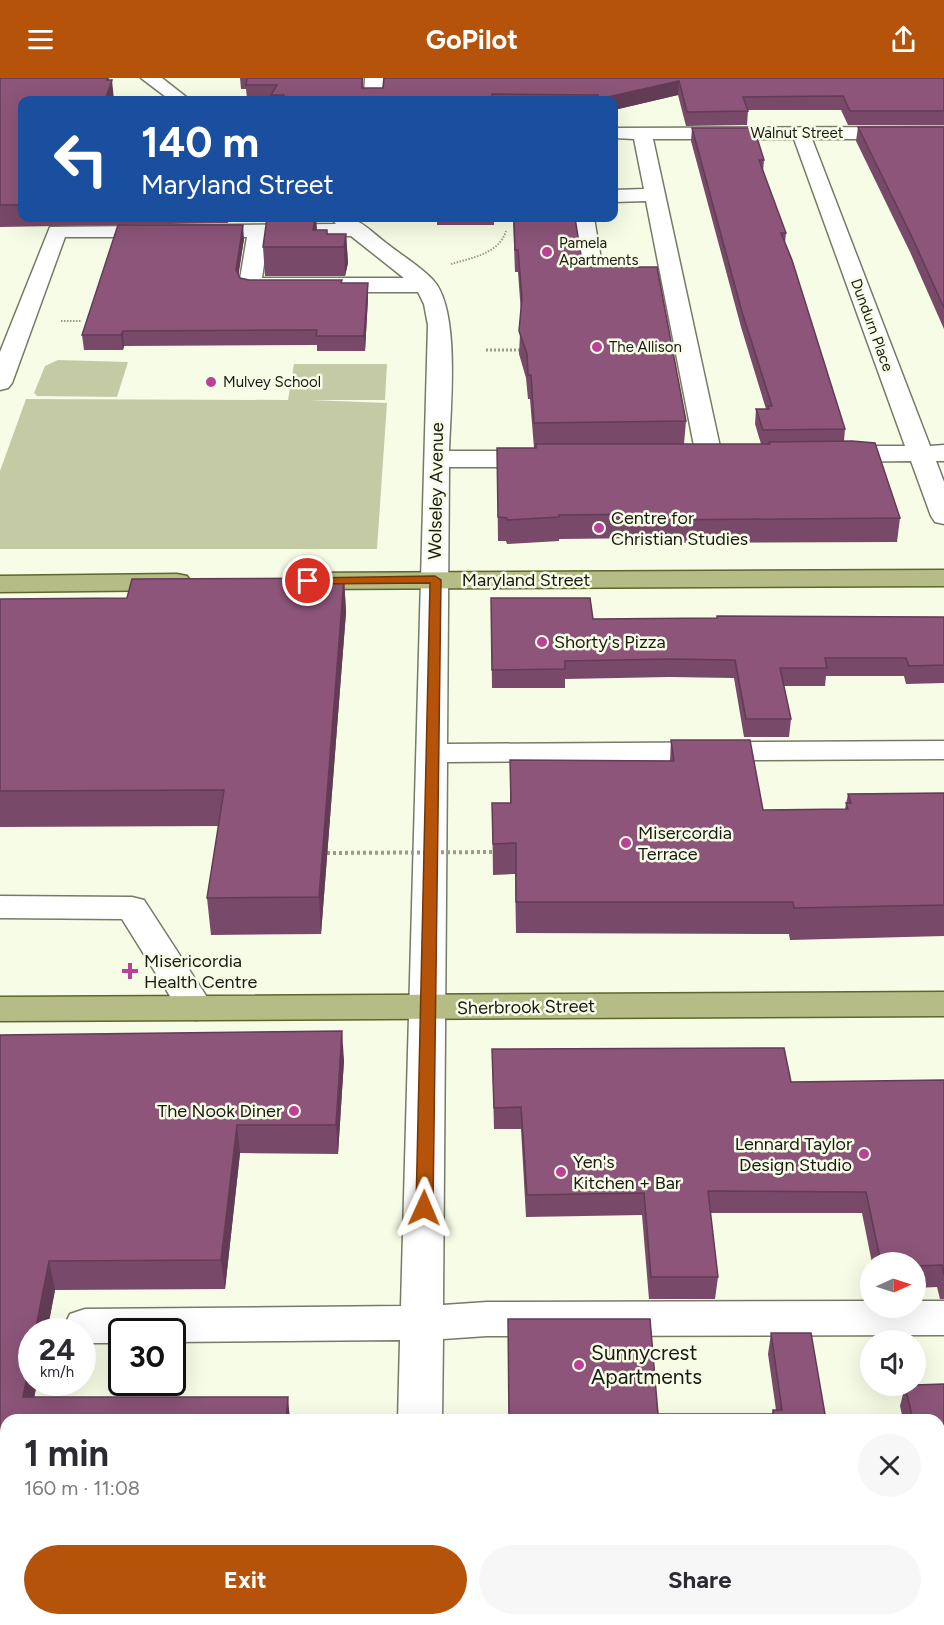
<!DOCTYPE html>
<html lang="en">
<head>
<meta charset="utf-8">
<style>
  :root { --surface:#fff; --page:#f7f7f7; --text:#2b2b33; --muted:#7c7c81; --accent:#b45309 }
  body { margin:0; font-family:Figtree,sans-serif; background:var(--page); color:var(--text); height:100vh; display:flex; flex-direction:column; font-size:22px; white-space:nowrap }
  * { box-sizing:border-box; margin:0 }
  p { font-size:20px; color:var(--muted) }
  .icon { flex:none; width:33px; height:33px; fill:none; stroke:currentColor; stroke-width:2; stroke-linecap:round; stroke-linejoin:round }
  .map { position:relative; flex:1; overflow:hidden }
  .panel { position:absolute; left:0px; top:1336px; width:945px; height:212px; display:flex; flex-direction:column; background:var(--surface); border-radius:18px 18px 0 0; box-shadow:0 6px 24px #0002 }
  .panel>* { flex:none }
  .hud { position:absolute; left:18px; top:18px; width:600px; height:126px; border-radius:12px; box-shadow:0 6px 24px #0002; background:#1a4fa0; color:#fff; overflow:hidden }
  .needle { width:39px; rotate:87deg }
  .controls { position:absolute; left:860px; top:1174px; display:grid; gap:12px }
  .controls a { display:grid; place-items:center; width:66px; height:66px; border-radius:50%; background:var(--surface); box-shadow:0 6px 24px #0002; font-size:30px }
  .speed { position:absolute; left:18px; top:1240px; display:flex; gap:12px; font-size:30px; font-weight:700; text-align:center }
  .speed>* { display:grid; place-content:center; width:78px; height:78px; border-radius:50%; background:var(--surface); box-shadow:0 6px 24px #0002; line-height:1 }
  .speed small { font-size:15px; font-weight:400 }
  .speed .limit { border:3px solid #111; border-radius:9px; background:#fff; color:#111 }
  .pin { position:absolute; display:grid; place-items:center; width:51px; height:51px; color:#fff; margin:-26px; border:3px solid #fff; border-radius:50%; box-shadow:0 2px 6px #0007 }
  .me { position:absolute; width:66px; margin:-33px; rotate:1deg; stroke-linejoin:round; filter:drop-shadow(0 0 4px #0008) }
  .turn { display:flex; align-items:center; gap:21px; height:126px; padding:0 24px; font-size:27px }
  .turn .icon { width:78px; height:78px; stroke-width:2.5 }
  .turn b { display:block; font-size:42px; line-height:51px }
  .round { display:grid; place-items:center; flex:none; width:63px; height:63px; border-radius:32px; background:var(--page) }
  .summary { display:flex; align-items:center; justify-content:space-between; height:102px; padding:0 24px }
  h1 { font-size:36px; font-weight:700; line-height:45px }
  .button { display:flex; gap:12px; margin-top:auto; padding:12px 24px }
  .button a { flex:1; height:69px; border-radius:36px; background:var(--accent); color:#fff; font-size:24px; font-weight:700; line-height:69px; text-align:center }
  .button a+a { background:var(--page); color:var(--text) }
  header { display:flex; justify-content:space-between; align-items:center; height:78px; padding:0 24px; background:var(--accent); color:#fff; font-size:27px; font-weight:700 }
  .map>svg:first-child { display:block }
  .green { fill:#c4cba4 }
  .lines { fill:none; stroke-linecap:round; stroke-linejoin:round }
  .minor-casing { stroke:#767a67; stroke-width:3 }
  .major-casing { stroke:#5e662a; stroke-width:3 }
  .path-far1 { stroke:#999c8c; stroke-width:2; stroke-dasharray:1.5 1.5; stroke-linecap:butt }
  .path { stroke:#999c8c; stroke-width:3; stroke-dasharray:2 2; stroke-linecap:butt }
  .minor { fill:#fff; fill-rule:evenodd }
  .major { fill:#b5bc86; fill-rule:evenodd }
  .path-bridge { stroke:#999c8c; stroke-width:4; stroke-dasharray:3 3; stroke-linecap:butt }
  .wall { fill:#784968 }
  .shaded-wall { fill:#623c55 }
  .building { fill:#8c5579; stroke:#623c55; stroke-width:1.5 }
  .route { fill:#b45309; stroke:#753606; stroke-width:1.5 }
  .poi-dot { fill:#b94196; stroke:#f7fce6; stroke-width:2 }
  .labels { text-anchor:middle; stroke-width:5; stroke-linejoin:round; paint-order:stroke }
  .far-street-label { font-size:15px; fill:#191a13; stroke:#f7fce6 }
  .far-poi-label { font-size:15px; fill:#191a13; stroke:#f7fce6; text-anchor:start }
  .street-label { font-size:18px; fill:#191a13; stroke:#f7fce6 }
  .poi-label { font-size:18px; fill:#191a13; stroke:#f7fce6; text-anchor:start }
  .near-poi-label { font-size:21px; fill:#191a13; stroke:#f7fce6; text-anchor:start }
</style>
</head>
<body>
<header><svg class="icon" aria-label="menu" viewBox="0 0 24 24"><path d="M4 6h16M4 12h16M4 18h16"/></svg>GoPilot<svg class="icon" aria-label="share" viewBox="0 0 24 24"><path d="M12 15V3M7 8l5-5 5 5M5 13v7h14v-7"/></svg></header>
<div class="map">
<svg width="944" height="1547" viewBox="0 0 944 1547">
  <rect width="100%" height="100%" fill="#f7fce6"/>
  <g class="green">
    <path d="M 58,282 L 128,284 L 117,319 L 37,318 L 34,315 L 45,288 Z"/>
    <path d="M 294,286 L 387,286 L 385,322 L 310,322 L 387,325 L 377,471 L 0,471 L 0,393 L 26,321 L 288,322 Z"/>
  </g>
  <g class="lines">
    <defs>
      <g id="minor">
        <path d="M 141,0 L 162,0 L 190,22 L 170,22 Z"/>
        <path d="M 365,0 L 383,0 L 382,22 L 364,22 Z"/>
        <path d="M 944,49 L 944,61 L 812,61 L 930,368 L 944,367 L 944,383 L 936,383 L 944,404 L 944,446 L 935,444 L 931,438 L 911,383 L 834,384 L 825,381 L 821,376 L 825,371 L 834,368 L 905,368 L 794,61 L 653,61 L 722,378 L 718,383 L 709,386 L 700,383 L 696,378 L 646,123 L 614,124 L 614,112 L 644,111 L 634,61 L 614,60 L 614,50 Z"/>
        <path d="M 331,140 C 359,137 365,149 386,165 C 401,177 420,188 433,202 C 461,232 450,332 449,373 L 540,373 L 549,376 L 553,381 L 549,386 L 540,389 L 449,389 L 447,666 L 944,663 L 944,681 L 447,684 L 443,1227 L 487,1224 L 870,1223 L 870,1230 L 915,1230 L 915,1223 L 944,1223 L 944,1257 L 487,1258 L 443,1261 L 442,1342 L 398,1342 L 400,1262 L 172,1264 L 172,1254 L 122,1254 L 122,1265 L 85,1265 L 82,1264 L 82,1254 L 67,1254 L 64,1248 L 70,1236 L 85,1231 L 401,1228 L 428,247 L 424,226 L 418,214 L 250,214 L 242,212 L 239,207 L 247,159 L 65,159 L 12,305 L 8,310 L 0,312 L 0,274 L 50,149 L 336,146 ZM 268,158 L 351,158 L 404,200 L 262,200 Z"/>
        <path d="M 574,140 L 594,140 L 603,193 L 635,194 L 638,199 L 635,204 L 627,205 L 585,204 L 582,199 Z"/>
        <path d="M 0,818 L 132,819 L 144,822 L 214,930 L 209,939 L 196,942 L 183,939 L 122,841 L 0,840 Z"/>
        <rect x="391" y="1542" width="48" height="5"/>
      </g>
      <g id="major">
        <path d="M 944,492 L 944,508 L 301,511 L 291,509 L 287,503 L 291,497 L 301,495 Z"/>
        <path d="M 177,496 L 187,498 L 191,504 L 187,510 L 177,512 L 0,514 L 0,498 Z"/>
        <path d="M 944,914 L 944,938 L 0,943 L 0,919 Z"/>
      </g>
    </defs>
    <use href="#minor" class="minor-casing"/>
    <use href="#major" class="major-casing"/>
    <g class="path-far1">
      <path d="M 451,186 C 471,180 499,176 506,153"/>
      <path d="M 61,243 L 81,243"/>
    </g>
    <path class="path" d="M 486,272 L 524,272"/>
    <use href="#minor" class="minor"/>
    <use href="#major" class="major"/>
    <path class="path-bridge" d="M 327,775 L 492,774"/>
  </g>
  <g class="wall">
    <path d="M 0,0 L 22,22 L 22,140 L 229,140 L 228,145 L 0,149 Z"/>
    <path d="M 240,0 L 363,0 L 363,10 L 383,10 L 384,0 L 944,0 L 944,47 L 848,47 L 841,32 L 748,32 L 747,47 L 686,48 L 678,17 L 614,32 L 614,22 L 271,22 L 271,21 L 247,20 L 246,11 L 241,11 Z"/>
    <path d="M 858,49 L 944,49 L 944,251 L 910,174 L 856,63 Z"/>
    <path d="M 692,50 L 764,82 L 763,94 L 786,155 L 785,165 L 845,351 L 844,363 L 900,440 L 897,464 L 654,465 L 653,460 L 559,461 L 559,463 L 507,466 L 506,463 L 498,463 L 497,370 L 534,370 L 530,321 L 528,321 L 526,300 L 519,276 L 521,235 L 518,194 L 515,194 L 513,140 L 575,140 L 581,177 L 585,189 L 686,343 L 684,366 L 761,366 L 755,346 L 756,331 L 766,331 L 741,249 L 691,63 Z"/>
    <path d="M 316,140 L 317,152 L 328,156 L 346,156 L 348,185 L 345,198 L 265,198 L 263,169 Z"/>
    <rect x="437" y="140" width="57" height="7"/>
    <path d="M 244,161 L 238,197 L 240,200 L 249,202 L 342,202 L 342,205 L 368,205 L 368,220 L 365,273 L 317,273 L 317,267 L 124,268 L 123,272 L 84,272 L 82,257 Z"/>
    <path d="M 344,500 L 346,534 L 321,856 L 211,857 L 207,820 L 219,748 L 0,749 L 0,521 L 127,520 Z"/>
    <path d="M 491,520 L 593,541 L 944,539 L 944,605 L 906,606 L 904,598 L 826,598 L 825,608 L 784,608 L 791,641 L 789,659 L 744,659 L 734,600 L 669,599 L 565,601 L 565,610 L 492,610 Z"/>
    <path d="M 671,662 L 763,732 L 845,731 L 848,716 L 944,715 L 944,858 L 790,862 L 789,856 L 516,855 L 515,796 L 493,797 L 492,725 L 510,725 L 510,682 L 670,683 Z"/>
    <path d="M 0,957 L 344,982 L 338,1076 L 240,1075 L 225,1211 L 55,1212 L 47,1254 L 32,1254 L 32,1305 L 37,1305 L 34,1319 L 6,1342 L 6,1513 L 0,1513 Z"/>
    <path d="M 492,971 L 791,1004 L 944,1002 L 944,1221 L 940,1221 L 937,1209 L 915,1210 L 915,1185 L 872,1185 L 862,1135 L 710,1135 L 718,1199 L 715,1221 L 649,1221 L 642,1137 L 526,1139 L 521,1051 L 494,1051 Z"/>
    <path d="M 508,1241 L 658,1336 L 772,1336 L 773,1332 L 776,1332 L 768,1276 L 771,1255 L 826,1342 L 509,1342 Z"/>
    <path d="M 944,1306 L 944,1518 L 943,1518 L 939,1500 L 939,1342 L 903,1342 L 900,1328 L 905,1308 Z"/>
  </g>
  <g class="shaded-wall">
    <path d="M 109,0 L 110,9 L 112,2 L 114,22 L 105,22 L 107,2 Z"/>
    <path d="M 679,3 L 678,17 L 614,32 L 614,22 L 599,22 L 599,21 Z"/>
    <path d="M 315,140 L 316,140 L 317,161 L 313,152 Z"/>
    <path d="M 243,147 L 244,161 L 237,207 L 236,192 Z"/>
    <path d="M 346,156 L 348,185 L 345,198 L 344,169 Z"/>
    <path d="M 368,205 L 368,220 L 365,273 L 364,258 Z"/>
    <path d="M 123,253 L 124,268 L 123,272 L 121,257 Z"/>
    <path d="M 344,500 L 346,534 L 321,856 L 319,819 Z"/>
    <path d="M 342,953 L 344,982 L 338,1076 L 336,1047 Z"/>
    <path d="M 237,1047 L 240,1075 L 225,1211 L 221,1182 Z"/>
    <path d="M 49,1183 L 55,1212 L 47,1254 L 35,1254 Z"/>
    <path d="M 32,1273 L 32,1305 L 37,1305 L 30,1342 L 23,1319 Z"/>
    <path d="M 288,1319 L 290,1342 L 286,1342 Z"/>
  </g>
  <g class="building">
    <path d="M 0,0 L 108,0 L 107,2 L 112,2 L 105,22 L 22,22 L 22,127 L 0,127 Z"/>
    <path d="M 247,0 L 362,0 L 362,10 L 383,10 L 384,0 L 944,0 L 944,33 L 850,33 L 843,18 L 743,19 L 748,33 L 687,34 L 679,3 L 599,21 L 598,17 L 492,16 L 492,22 L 283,22 L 284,17 L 271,17 L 277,7 L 246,7 Z"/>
    <path d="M 858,49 L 944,49 L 944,230 L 912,159 Z"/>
    <path d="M 692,50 L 754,50 L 764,82 L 759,82 L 786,155 L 781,155 L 792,182 L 845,351 L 763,352 L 756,331 L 769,331 L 768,328 L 772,328 L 742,234 Z"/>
    <path d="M 267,140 L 315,140 L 313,152 L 327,152 L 327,156 L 346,156 L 344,169 L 263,169 Z"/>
    <path d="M 514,140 L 575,140 L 581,177 L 585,189 L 657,189 L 686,343 L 534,345 L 531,297 L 528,297 L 527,276 L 519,253 L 522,220 L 518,172 L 515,172 Z"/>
    <path d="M 118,147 L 243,147 L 236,192 L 240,200 L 249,202 L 342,202 L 341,205 L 368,205 L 364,258 L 316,258 L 317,252 L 123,253 L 121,257 L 82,257 Z"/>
    <path d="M 852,363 L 875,365 L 900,440 L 655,442 L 654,436 L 559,437 L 559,439 L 507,442 L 507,440 L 498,439 L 497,370 L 536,370 L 536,366 L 770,366 L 769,364 Z"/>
    <path d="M 344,500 L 319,819 L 207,820 L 224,712 L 0,713 L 0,521 L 127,520 L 132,501 Z"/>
    <path d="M 491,520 L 590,520 L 593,541 L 717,540 L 717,538 L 944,539 L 944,587 L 909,588 L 906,580 L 825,580 L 827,590 L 780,590 L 791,641 L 746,641 L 735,582 L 671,581 L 565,583 L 565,591 L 492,592 Z"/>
    <path d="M 671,662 L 750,662 L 763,732 L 848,731 L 846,725 L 851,725 L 848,716 L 944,715 L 944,827 L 794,830 L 793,824 L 516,824 L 516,765 L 493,766 L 492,725 L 511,725 L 510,682 L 674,683 Z"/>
    <path d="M 342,953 L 336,1047 L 237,1047 L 221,1182 L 49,1183 L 35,1254 L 32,1254 L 32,1273 L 23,1319 L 288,1319 L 286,1342 L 6,1342 L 6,1484 L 0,1484 L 0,957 Z"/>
    <path d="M 784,970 L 791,1004 L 944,1002 L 944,1197 L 942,1187 L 915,1188 L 915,1185 L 881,1185 L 866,1114 L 708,1113 L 718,1199 L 651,1199 L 644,1115 L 527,1117 L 521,1029 L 494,1030 L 492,971 Z"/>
    <path d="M 508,1241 L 650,1241 L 658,1336 L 773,1336 L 773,1332 L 782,1332 L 771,1255 L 811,1255 L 826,1342 L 509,1342 Z"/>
    <path d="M 944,1306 L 944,1478 L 943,1475 L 939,1475 L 939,1342 L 913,1342 L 905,1308 L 915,1308 L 915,1307 Z"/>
  </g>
  <path class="route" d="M 435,498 L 441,502 L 433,1130 L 430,1135 L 424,1136 L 419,1135 L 416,1130 L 430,505 L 308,506 L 302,503 L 308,500 Z"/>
  <g class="poi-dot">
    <circle cx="547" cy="174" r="6"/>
    <circle cx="597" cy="269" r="6"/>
    <circle cx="211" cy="304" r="6"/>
    <circle cx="599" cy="450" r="6"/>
    <circle cx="542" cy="564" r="6"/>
    <circle cx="626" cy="765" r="6"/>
    <path d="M127 884h6v6h6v6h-6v6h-6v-6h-6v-6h6z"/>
    <circle cx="294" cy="1033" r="6"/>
    <circle cx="864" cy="1076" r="6"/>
    <circle cx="561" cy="1094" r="6"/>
    <circle cx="579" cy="1287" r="6"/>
  </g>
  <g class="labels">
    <g class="far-street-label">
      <text x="797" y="60">Walnut Street</text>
      <text transform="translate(872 247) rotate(70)" y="5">Dundurn Place</text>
    </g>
    <g class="far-poi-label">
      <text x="559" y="170">Pamela<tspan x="559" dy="17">Apartments</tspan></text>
      <text x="609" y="274">The Allison</text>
      <text x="223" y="309">Mulvey School</text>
    </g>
    <g class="street-label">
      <text transform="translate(436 413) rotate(-89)" y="6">Wolseley Avenue</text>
      <text x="526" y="508">Maryland Street</text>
      <text transform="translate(526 929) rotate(-1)" y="6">Sherbrook Street</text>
    </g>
    <g class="poi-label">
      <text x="611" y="446">Centre for<tspan x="611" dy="21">Christian Studies</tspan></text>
      <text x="554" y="570">Shorty's Pizza</text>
      <text x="638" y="761">Misercordia<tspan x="638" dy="21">Terrace</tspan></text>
      <text x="144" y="889">Misericordia<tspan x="144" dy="21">Health Centre</tspan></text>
      <text x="282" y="1039" text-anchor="end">The Nook Diner</text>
      <text x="852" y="1072" text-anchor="end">Lennard Taylor<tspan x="852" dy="21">Design Studio</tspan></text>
      <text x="573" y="1090">Yen's<tspan x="573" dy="21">Kitchen + Bar</tspan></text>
    </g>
    <g class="near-poi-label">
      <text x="591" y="1282">Sunnycrest<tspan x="591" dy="24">Apartments</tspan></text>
    </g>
  </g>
</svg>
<div class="controls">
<a><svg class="needle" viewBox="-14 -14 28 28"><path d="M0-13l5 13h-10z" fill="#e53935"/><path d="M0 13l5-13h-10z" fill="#7c7c81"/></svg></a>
<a><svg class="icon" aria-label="sound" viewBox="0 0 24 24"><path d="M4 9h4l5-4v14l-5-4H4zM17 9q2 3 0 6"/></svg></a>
</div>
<div class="speed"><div>24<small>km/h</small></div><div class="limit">30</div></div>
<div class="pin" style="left:308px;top:503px;background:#d93025"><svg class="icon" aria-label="arrive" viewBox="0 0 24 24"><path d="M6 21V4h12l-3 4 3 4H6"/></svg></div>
<svg class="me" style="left:424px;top:1130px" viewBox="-20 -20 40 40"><path d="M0-17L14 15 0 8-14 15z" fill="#b45309" stroke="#fff" stroke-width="4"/></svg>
<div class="hud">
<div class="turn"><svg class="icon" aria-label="left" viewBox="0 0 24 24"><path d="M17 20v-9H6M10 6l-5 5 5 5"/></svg><div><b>140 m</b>Maryland Street</div></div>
</div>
<section class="panel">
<div class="summary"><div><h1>1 min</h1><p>160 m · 11:08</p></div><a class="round"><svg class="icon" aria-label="close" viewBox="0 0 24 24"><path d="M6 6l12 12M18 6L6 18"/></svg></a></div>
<div class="button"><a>Exit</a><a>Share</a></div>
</section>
</div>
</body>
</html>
